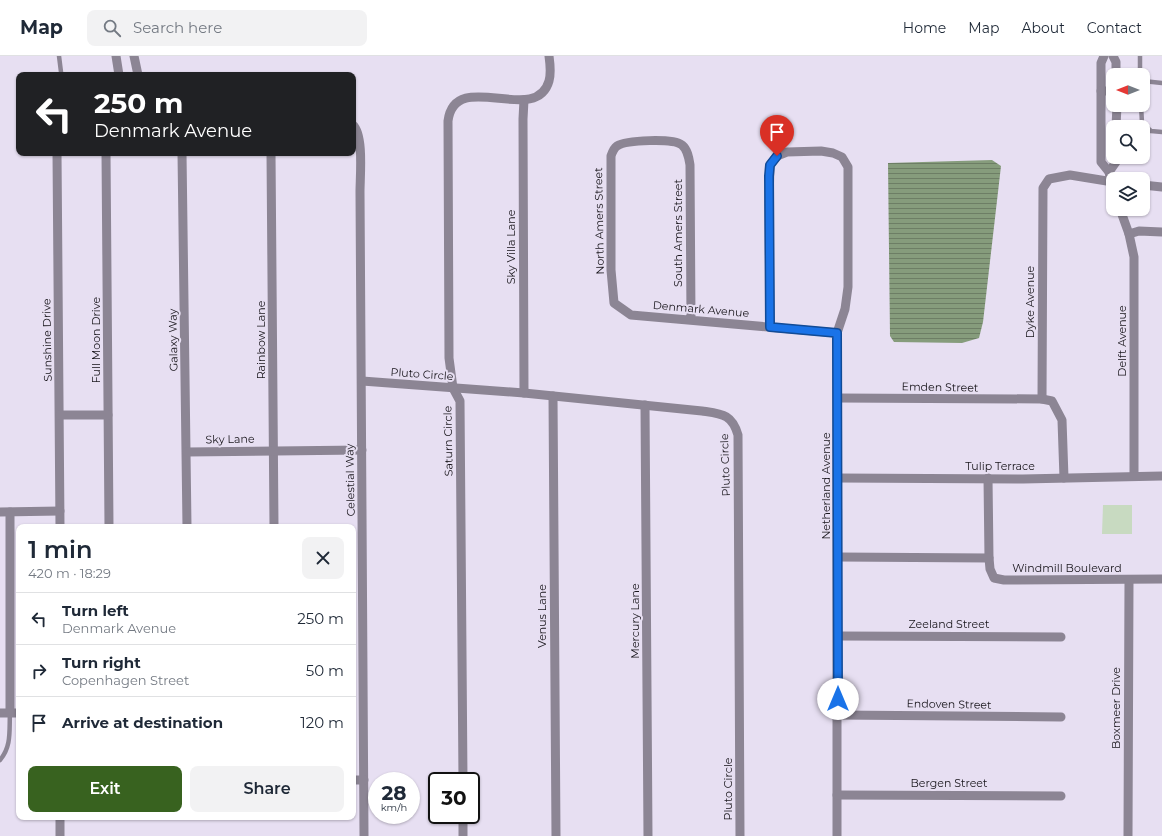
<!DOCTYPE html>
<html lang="en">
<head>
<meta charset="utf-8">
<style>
  :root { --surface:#fff; --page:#f2f2f3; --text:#1f2937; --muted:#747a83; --line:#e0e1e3; --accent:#38621f }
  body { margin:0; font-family:Montserrat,sans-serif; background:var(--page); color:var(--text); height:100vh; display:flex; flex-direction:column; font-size:15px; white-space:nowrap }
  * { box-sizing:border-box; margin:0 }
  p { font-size:13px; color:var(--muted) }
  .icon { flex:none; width:22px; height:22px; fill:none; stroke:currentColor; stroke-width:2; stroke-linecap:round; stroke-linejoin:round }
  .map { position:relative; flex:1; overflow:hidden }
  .drawer { position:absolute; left:16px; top:468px; width:340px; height:296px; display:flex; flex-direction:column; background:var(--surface); border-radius:8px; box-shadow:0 1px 3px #0004 }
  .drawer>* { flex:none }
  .top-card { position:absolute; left:16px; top:16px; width:340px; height:84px; border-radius:8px; box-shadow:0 1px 3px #0004; background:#202124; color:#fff; overflow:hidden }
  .needle { width:26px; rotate:270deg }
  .buttons { position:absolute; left:1106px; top:12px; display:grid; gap:8px }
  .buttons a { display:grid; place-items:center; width:44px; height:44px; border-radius:8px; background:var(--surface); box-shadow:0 1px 3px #0004; font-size:20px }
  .speed { position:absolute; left:368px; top:716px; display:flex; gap:8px; font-size:20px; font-weight:700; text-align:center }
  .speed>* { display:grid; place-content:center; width:52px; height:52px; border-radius:50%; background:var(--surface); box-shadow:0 1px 3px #0004; line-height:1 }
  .speed small { font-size:10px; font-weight:400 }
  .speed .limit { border:2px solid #111; border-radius:6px; background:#fff; color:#111 }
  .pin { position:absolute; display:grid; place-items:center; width:34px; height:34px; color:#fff; margin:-41px -17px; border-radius:50% 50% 50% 0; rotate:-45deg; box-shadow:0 0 4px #0007 }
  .pin .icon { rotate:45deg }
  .me { position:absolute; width:44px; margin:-22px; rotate:0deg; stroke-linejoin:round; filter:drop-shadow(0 0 3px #0008) }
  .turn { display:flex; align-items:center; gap:14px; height:84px; padding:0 12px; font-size:18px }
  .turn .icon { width:52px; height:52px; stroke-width:2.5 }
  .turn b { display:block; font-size:28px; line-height:34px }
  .round { display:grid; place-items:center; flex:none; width:42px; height:42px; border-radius:8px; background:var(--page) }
  .head { display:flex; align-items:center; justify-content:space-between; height:68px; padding:0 12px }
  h1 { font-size:24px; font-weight:600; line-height:30px }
  .button { display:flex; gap:8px; margin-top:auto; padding:8px 12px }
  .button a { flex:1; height:46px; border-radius:8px; background:var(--accent); color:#fff; font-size:16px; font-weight:600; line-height:46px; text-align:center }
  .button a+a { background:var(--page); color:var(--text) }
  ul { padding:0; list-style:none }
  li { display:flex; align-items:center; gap:12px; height:52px; padding:0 12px; border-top:1px solid var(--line) }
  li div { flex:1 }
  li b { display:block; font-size:15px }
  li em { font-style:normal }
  header { display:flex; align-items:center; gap:24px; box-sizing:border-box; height:56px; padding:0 20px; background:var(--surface); border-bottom:1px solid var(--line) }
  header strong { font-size:19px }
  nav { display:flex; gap:22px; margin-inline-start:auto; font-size:14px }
  .search { width:280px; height:36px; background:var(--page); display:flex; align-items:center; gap:10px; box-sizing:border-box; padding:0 14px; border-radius:8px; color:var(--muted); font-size:15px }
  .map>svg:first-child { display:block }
  .garden { fill:#c8dac1 }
  .water { fill:url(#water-rules) }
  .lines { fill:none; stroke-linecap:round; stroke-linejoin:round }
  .lane { stroke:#8c8594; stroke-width:4.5 }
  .street { stroke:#8c8594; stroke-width:9 }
  .route-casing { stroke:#114b97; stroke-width:10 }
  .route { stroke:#1a73e8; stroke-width:7 }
  .labels { text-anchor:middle; stroke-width:4; stroke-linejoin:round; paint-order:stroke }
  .street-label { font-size:11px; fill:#18151b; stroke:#e7dff2 }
</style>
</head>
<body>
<header>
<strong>Map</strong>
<div class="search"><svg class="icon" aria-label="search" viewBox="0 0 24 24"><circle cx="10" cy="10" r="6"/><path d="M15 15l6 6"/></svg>Search here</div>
<nav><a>Home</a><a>Map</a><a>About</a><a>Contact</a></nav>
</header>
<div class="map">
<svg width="1162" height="780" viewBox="0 0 1162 780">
  <defs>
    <pattern id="water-rules" width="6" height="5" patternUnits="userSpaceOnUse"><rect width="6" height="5" fill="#869c7c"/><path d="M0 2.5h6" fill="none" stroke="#6d7e65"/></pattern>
  </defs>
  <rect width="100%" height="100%" fill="#e7dff2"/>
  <path class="garden" d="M 1103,449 L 1132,449 L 1132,478 L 1102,478 Z"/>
  <path class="water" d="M 992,104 L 1001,110 L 983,266 L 979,282 L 962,287 L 894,286 L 890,280 L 888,107 Z"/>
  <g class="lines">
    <g class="lane">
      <path d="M 59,0 L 61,16"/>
      <path d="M 1140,0 L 1140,19"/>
      <path d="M 1143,25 L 1162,27"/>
      <path d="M 1141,49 L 1142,67 L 1151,75 L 1162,76"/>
      <path d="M 0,704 C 12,690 9,674 10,657"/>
    </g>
    <g class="street">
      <path d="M 116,0 L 119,19"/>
      <path d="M 134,0 L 138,19"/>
      <path d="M 1104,0 L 1101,7 L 1101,106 L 1109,116 L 1113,134"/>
      <path d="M 1113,0 L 1116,6 L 1116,19"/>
      <path d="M 1101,35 L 1113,35"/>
      <path d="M 353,69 C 364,79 360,120 360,136 L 364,780"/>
      <path d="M 1116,71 L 1117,49"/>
      <path d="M 57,97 L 60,471"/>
      <path d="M 106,97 L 109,471"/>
      <path d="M 182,97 L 187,471"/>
      <path d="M 271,97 L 274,471"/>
      <path d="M 1109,116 L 1116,106 L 1116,101"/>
      <path d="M 1143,129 L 1162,131"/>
      <path d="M 1120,153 L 1129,178 L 1134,201 L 1134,419"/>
      <path d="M 1129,178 L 1139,175 L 1162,176"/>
      <path d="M 691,263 L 690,109 C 689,103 688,94 682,89 C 673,82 626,84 617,90 C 614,92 612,97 611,100 L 611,214 L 614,247 L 631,259 L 837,277"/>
      <path d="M 770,271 L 769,146 L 770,109 L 777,100 L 787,96 L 821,95 L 833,97 L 842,101 L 848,111 L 848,231 L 845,253 L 837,277 L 837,780"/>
      <path d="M 362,325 L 524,337 L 702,355 C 722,358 732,358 738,379 L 740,780"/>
      <path d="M 524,337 L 523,63 L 524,44"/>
      <path d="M 553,340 L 556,780"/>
      <path d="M 838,342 L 1042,343 L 1052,345 L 1062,364 L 1064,422"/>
      <path d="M 1042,343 L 1043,132 L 1049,123 L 1070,119 L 1113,126"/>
      <path d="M 645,349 L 648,780"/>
      <path d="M 60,359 L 108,359"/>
      <path d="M 187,396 L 362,394"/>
      <path d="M 838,422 L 1023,423 L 1162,420"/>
      <path d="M 988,422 L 989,502 L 990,513 L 994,522 L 1004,524 L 1162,523"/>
      <path d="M 0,456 L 60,455"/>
      <path d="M 838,501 L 989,502"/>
      <path d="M 838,580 L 1061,581"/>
      <path d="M 0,657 L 19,657"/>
      <path d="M 10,657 L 10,456"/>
      <path d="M 837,659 L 1061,661"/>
      <path d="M 353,724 L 364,724"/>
      <path d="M 463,725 L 460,345 L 453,332 L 449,302 L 448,65 C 455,11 536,71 549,25 C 551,18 550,7 549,0"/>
      <path d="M 837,739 L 1061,740"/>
      <path d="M 463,759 L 463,780"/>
      <path d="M 60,761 L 60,780"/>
      <path d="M 1128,780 L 1129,524"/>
    </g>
  </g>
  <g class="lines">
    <defs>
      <path id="route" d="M 777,100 L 770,109 L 769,120 L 770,271 L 837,277 L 838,643"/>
    </defs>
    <use href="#route" class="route-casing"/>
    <use href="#route" class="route"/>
  </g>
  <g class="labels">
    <g class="street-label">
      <text transform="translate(599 165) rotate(-91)" y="4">North Amers Street</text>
      <text transform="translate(678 177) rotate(-90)" y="4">South Amers Street</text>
      <text transform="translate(511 191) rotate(-90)" y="4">Sky Villa Lane</text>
      <text transform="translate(1030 246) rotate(-90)" y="4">Dyke Avenue</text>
      <text transform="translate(701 253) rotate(5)" y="4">Denmark Avenue</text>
      <text transform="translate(47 284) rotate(-91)" y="4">Sunshine Drive</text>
      <text transform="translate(96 284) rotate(-90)" y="4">Full Moon Drive</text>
      <text transform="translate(173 284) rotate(-91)" y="4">Galaxy Way</text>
      <text transform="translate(261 284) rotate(-90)" y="4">Rainbow Lane</text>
      <text transform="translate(1122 285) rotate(-90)" y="4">Delft Avenue</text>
      <text transform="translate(422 318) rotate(4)" y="4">Pluto Circle</text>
      <text transform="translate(940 331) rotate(1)" y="4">Emden Street</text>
      <text transform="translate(230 383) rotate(-1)" y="4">Sky Lane</text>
      <text transform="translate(448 385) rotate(-91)" y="4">Saturn Circle</text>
      <text transform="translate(725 409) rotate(-92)" y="4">Pluto Circle</text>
      <text x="1000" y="414">Tulip Terrace</text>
      <text transform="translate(350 424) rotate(-91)" y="4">Celestial Way</text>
      <text transform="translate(826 430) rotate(-90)" y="4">Netherland Avenue</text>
      <text x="1067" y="516">Windmill Boulevard</text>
      <text transform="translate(542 560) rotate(-90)" y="4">Venus Lane</text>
      <text transform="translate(635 565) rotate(-90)" y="4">Mercury Lane</text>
      <text x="949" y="572">Zeeland Street</text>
      <text transform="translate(949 648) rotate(1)" y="4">Endoven Street</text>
      <text transform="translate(1116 652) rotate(-90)" y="4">Boxmeer Drive</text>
      <text x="949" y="731">Bergen Street</text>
      <text transform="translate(728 733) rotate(-90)" y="4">Pluto Circle</text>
    </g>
  </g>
</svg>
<div class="buttons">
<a><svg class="needle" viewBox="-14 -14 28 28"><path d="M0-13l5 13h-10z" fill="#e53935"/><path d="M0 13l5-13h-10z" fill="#747a83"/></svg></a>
<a><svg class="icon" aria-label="search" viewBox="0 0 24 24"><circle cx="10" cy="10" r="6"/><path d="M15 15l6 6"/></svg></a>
<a><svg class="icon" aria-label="layers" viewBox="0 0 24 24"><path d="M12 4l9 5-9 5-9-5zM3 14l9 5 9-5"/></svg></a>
</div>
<div class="speed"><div>28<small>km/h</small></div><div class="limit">30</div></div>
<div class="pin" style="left:777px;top:100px;background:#d93025"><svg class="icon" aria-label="arrive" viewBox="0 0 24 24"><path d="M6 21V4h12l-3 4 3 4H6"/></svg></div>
<svg class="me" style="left:838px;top:643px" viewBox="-20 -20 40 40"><circle r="19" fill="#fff"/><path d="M0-13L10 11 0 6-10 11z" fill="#1a73e8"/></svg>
<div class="top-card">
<div class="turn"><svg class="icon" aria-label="left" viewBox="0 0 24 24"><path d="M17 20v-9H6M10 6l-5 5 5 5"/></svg><div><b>250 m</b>Denmark Avenue</div></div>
</div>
<section class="drawer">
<div class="head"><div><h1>1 min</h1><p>420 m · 18:29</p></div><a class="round"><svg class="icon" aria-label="close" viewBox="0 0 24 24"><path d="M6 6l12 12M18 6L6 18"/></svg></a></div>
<ul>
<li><svg class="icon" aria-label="left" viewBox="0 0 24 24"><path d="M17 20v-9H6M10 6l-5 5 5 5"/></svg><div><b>Turn left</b><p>Denmark Avenue</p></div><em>250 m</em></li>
<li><svg class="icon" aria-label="right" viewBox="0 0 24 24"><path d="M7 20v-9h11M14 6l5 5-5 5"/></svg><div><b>Turn right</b><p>Copenhagen Street</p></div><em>50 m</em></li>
<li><svg class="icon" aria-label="arrive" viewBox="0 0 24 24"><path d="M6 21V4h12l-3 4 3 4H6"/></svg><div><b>Arrive at destination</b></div><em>120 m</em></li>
</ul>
<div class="button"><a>Exit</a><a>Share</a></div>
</section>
</div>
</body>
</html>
